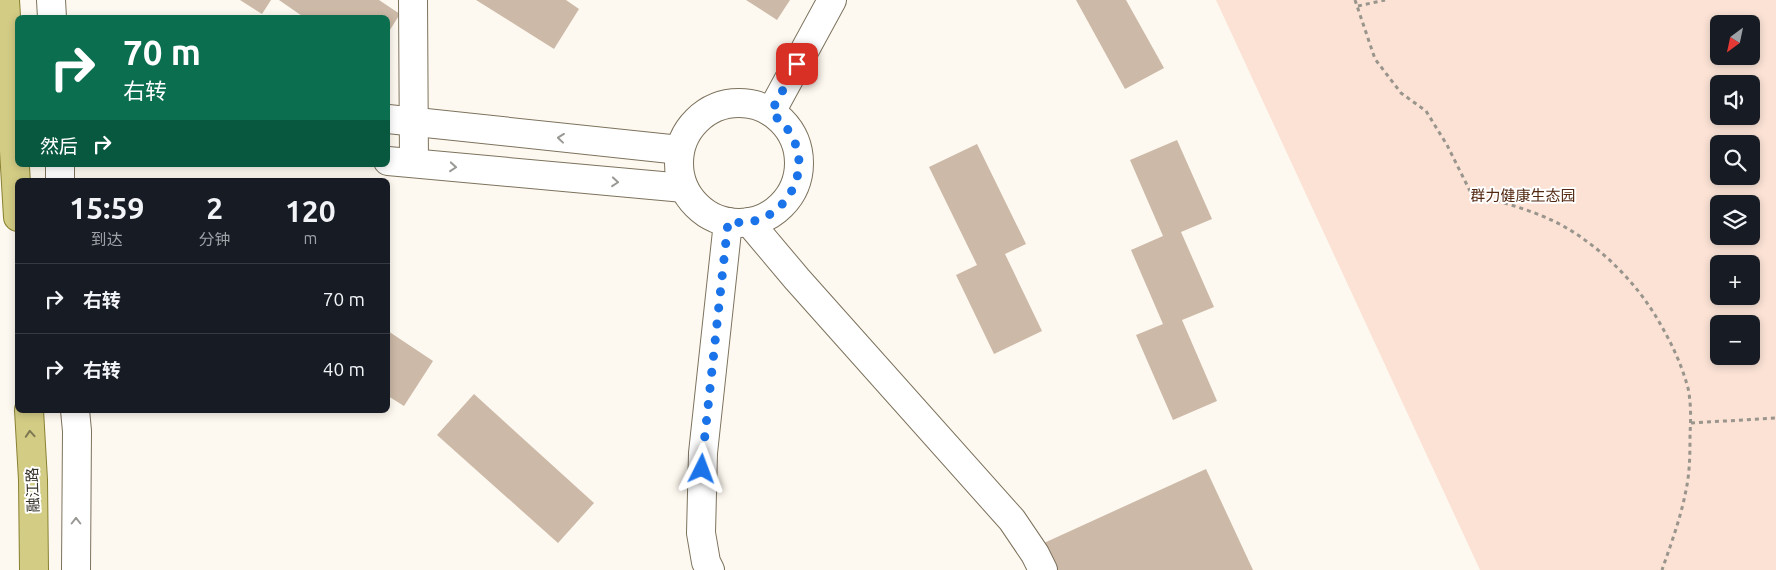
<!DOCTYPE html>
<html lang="zh">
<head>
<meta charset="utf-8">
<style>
  :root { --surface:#171b24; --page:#242831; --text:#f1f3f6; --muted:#9ea1a6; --line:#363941 }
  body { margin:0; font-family:Ubuntu,"Noto Sans SC",sans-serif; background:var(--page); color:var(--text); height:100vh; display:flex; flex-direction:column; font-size:19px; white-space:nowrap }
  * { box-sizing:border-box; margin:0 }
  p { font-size:16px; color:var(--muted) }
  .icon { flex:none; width:28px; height:28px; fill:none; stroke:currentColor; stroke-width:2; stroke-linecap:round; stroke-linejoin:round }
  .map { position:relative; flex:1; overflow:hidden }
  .side { position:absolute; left:15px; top:178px; width:375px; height:235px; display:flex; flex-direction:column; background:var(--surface); border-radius:8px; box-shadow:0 2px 8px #0003 }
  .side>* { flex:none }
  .banner { position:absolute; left:15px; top:15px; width:375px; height:152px; border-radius:8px; box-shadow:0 2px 8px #0003; background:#0b6e4f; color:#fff; overflow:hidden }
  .needle { width:32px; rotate:213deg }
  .tools { position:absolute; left:1710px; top:15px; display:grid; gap:10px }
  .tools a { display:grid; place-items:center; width:50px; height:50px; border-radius:8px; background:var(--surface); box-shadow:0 2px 8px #0003; font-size:25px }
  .pin { position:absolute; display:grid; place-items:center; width:42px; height:42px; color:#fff; margin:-21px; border-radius:10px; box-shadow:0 2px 8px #0006 }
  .me { position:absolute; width:55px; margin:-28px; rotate:3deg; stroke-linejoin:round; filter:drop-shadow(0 0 4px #0008) }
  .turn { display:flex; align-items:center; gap:18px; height:105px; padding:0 25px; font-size:22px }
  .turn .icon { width:65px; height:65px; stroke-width:2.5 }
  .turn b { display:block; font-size:35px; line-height:42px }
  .then { display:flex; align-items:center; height:48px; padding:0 25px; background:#0003; gap:10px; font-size:19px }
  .eta { display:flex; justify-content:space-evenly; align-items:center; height:85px; text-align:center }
  .eta b { font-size:30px; font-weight:600; line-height:35px }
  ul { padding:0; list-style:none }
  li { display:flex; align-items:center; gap:15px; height:70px; padding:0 25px; border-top:1px solid var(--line) }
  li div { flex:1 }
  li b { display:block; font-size:19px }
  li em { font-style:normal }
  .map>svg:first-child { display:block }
  .green { fill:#fbe2d5; fill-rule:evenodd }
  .building { fill:#ccb9a7 }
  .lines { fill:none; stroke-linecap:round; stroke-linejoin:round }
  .minor-casing { stroke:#7c725d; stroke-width:30 }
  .major-casing { stroke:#898030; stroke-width:30 }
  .path { stroke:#99958c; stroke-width:3; stroke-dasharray:4 4; stroke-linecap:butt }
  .minor { stroke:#fff; stroke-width:28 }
  .major { stroke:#d3cc85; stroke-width:28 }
  .oneway { stroke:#9a9894 }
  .oneway2 { stroke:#7d7752 }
  .route { stroke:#1a73e8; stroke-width:9; stroke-dasharray:0 16.2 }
  .labels { text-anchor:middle; stroke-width:4; stroke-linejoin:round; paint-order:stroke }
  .park-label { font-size:15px; fill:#522811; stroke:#fff }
  .street-label { font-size:15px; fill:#363229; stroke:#fff }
</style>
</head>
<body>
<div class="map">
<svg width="1776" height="570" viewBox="0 0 1776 570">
  <rect width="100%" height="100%" fill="#fef9f0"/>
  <path class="green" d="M 1216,0 L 1776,0 L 1776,570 L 1480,570 ZM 1719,24 L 1751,24 L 1751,56 L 1719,56 ZM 1719,84 L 1751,84 L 1751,116 L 1719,116 ZM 1719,144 L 1751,144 L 1751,176 L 1719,176 ZM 1719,204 L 1751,204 L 1751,236 L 1719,236 ZM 1719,264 L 1751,264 L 1751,296 L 1719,296 ZM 1719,324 L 1751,324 L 1751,356 L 1719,356 Z"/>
  <g class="building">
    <path d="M 240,0 L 271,0 L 262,14 Z"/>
    <path d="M 279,0 L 379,0 L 400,14 L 388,33 L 388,18 L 305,18 Z"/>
    <path d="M 476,0 L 566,0 L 579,9 L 554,49 Z"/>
    <path d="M 746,0 L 790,0 L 777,20 Z"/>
    <path d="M 1076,0 L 1126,0 L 1164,68 L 1125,89 Z"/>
    <path d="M 1177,140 L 1212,219 L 1181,232 L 1214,307 L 1182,320 L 1217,401 L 1173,420 L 1136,335 L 1163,324 L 1131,250 L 1163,236 L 1130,160 Z"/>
    <path d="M 977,144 L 1026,244 L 1005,254 L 1042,331 L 994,354 L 956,275 L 977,265 L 929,167 Z"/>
    <path d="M 388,331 L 433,361 L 404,406 L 388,396 Z"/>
    <path d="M 474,394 L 594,503 L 558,543 L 437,435 Z"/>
    <path d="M 1206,469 L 1253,570 L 1058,570 L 1044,543 Z"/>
  </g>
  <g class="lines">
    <defs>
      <g id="minor">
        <path d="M 51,0 L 52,18"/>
        <path d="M 413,0 L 414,163"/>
        <circle cx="739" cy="163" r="60"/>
        <path d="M 771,112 L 832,0"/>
        <path d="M 388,119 L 680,150"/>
        <path d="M 388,161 L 684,188"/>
        <path d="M 60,165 L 60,180"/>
        <path d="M 749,222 L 797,279 L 1012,520 L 1035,554 L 1043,570"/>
        <path d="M 75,410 L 77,431 L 76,570"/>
        <path d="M 710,570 L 706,562 L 701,533 L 703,453 L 728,222"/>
      </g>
      <g id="major">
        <path d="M 5,0 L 18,217"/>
        <path d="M 29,410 L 33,480 L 34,570"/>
      </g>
    </defs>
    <use href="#minor" class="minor-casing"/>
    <use href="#major" class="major-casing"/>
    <g class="path">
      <path d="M 1355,0 L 1375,59 L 1401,93 L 1426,111 L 1447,145 L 1471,193 C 1504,203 1541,212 1570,230 C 1604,251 1634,281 1655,315 C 1669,338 1681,362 1688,388 C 1691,402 1691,419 1690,433 C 1690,452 1690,472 1686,490 C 1681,517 1671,544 1662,570"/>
      <path d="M 1358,6 L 1385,0"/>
      <path d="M 1691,423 L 1776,418"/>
    </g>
    <use href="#minor" class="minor"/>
    <use href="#major" class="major"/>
  </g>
  <defs><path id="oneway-chevron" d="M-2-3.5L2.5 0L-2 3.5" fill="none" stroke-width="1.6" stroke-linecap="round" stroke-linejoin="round" transform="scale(1.25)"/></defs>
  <g class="oneway">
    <use href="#oneway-chevron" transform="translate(561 138) rotate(-174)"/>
    <use href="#oneway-chevron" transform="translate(453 167) rotate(5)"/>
    <use href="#oneway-chevron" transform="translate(615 182) rotate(5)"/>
    <use href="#oneway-chevron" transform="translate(76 521) rotate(-90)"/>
  </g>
  <use class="oneway2" href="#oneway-chevron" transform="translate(30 434) rotate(-94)"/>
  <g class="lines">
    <path class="route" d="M 702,469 L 703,453 L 728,222 C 735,222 742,223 748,222 C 784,218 809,176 795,143 C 790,129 781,122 771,112 L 797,64"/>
  </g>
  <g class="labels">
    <g class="park-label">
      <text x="1523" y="201">群力健康生态园</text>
    </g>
    <g class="street-label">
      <text transform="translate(33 490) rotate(-92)" y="5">融江路</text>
    </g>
  </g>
</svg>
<div class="tools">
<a><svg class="needle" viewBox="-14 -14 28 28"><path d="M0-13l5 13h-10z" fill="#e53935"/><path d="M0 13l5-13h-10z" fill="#9ea1a6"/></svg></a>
<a><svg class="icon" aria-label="sound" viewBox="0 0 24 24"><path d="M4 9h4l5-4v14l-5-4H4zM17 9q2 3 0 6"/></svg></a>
<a><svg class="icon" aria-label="search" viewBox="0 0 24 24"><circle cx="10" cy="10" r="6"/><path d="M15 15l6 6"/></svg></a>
<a><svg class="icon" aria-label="layers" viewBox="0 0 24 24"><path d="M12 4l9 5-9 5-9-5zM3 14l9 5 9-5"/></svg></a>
<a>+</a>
<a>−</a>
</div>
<div class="pin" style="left:797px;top:64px;background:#d93025"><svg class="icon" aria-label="arrive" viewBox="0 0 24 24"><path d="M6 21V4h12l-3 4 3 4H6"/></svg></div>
<svg class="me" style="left:702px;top:469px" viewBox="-20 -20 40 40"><path d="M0-17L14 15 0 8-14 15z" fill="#1a73e8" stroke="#fff" stroke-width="4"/></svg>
<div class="banner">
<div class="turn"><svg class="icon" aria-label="right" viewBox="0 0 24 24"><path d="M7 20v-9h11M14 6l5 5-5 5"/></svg><div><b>70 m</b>右转</div></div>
<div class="then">然后<svg class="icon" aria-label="right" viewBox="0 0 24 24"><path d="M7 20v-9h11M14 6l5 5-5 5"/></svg></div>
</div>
<section class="side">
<div class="eta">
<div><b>15:59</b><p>到达</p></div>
<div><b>2</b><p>分钟</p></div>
<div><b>120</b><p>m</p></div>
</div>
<ul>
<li><svg class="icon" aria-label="right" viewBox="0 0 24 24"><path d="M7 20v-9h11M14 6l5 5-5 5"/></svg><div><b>右转</b></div><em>70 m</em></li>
<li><svg class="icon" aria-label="right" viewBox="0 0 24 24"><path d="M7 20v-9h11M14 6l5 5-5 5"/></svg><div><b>右转</b></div><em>40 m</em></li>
</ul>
</section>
</div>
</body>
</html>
